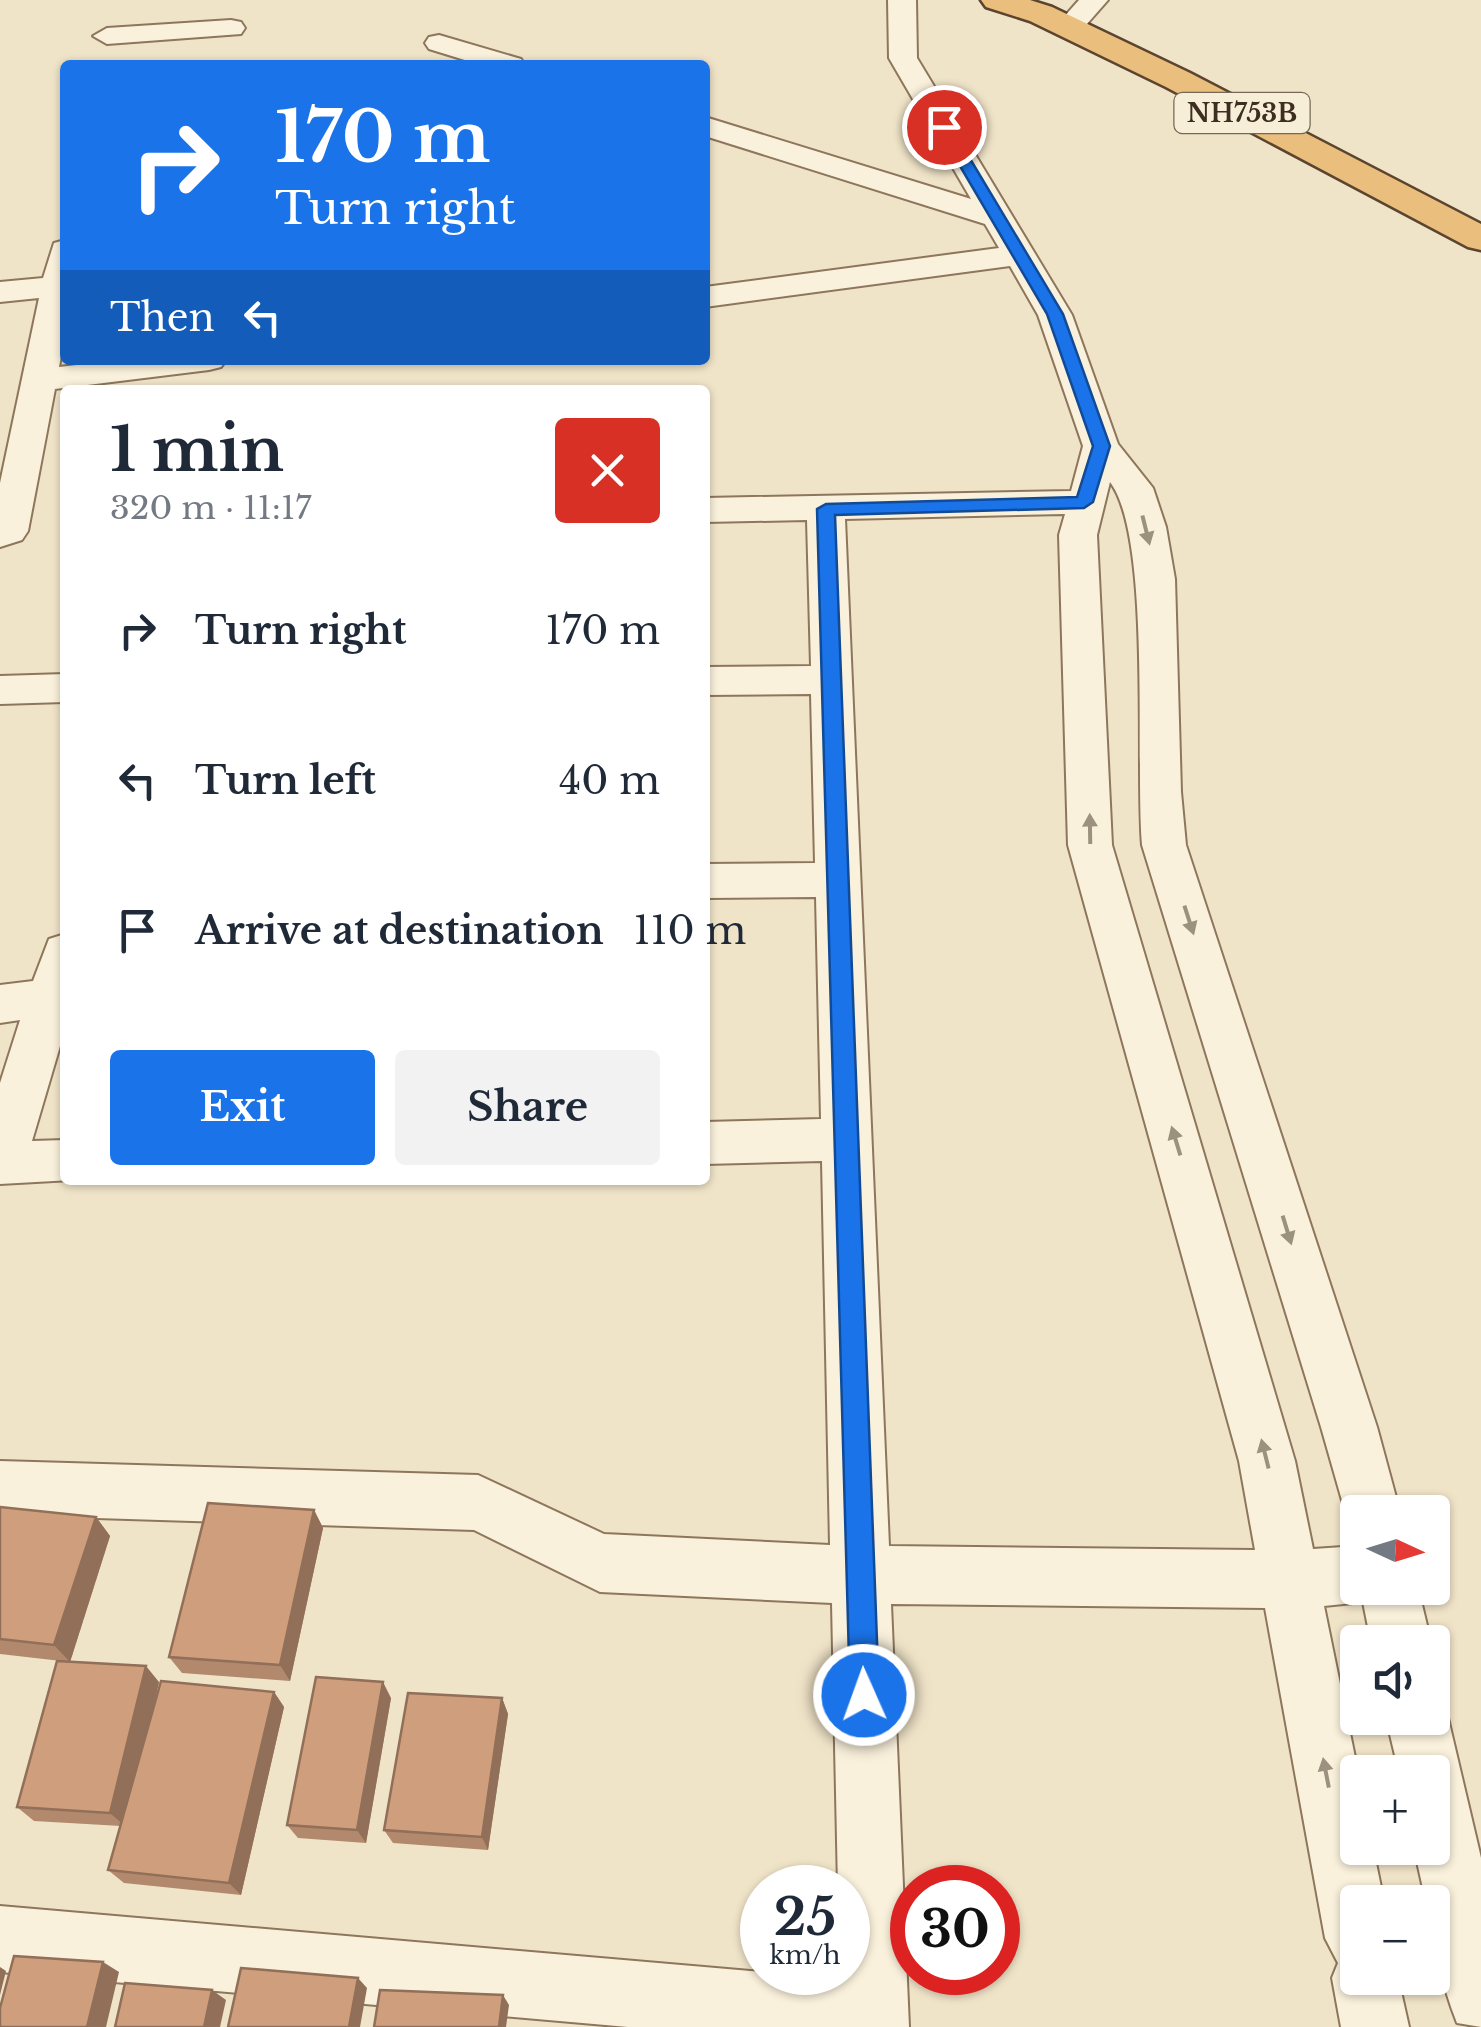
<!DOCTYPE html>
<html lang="en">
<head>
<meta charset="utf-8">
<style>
  :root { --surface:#fff; --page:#f2f2f3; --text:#1f2937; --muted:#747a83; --accent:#1a73e8 }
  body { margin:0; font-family:"Libre Baskerville",serif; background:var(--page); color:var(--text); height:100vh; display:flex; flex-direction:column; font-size:38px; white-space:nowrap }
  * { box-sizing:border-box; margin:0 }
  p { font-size:32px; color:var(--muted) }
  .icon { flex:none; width:55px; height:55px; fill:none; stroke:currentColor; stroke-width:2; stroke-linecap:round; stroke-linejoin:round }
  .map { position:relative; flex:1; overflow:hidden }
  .side { position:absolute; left:60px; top:385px; width:650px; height:800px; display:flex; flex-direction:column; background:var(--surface); border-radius:10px; box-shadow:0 2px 8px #0004 }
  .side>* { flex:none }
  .hud { position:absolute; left:60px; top:60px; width:650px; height:305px; border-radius:10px; box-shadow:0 2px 8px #0004; background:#1a73e8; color:#fff; overflow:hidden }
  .needle { width:65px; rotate:94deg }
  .controls { position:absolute; left:1340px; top:1495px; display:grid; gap:20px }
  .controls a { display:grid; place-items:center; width:110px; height:110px; border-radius:10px; background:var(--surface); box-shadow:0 2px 8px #0004; font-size:50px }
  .speed { position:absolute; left:740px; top:1865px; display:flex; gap:20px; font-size:50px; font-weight:700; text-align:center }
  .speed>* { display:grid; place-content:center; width:130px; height:130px; border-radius:50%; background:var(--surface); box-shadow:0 2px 8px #0004; line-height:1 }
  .speed small { font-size:25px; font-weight:400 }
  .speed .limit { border:15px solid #d22; background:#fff; color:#111 }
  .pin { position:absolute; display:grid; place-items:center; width:85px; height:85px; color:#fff; margin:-42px; border:5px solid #fff; border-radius:50%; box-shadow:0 2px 10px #0007 }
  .me { position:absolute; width:110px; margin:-55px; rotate:358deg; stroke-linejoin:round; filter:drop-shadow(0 0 8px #0008) }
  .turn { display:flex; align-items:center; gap:35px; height:210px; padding:0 50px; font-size:45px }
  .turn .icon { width:130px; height:130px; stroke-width:2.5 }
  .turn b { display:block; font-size:70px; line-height:85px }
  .then { display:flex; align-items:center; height:95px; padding:0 50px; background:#0003; gap:20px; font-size:38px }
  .round { display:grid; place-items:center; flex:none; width:105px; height:105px; border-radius:10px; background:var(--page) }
  .head { display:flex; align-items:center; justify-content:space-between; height:170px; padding:0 50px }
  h1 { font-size:60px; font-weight:800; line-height:75px }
  .primary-button { display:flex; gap:20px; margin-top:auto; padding:20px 50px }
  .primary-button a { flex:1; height:115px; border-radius:10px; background:var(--accent); color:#fff; font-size:40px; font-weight:800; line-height:115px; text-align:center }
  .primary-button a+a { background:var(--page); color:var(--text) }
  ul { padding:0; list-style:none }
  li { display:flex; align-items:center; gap:30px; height:150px; padding:0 50px }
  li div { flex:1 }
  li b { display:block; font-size:38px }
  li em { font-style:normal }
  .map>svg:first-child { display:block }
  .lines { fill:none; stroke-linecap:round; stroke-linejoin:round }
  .minor-casing { stroke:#8d765c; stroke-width:4 }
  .trunk-casing { stroke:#5b4430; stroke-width:5 }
  .minor { fill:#faf1dc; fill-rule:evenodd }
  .trunk { fill:#eabe7c; fill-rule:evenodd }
  .wall { fill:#b2896c }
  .shaded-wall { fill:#916f58 }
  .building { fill:#cf9f7d; stroke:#916f58; stroke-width:2.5 }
  .oneway { fill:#9c907e }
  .route { fill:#1a73e8; stroke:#114b97; stroke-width:2.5 }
  .labels { text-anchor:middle; stroke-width:8; stroke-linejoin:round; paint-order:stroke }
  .shield { fill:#f7eed8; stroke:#756857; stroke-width:2.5 }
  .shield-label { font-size:25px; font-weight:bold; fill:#3d2e20 }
</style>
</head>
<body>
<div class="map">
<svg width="1481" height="2027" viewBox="0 0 1481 2027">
  <rect width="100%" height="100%" fill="#f0e4c8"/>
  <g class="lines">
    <defs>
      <g id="minor">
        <path d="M 888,0 L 916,0 L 917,58 L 1072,315 L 1118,444 L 1153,488 L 1166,527 L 1175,579 L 1181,792 L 1186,845 L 1377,1427 L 1400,1512 L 1358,1512 L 1358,1534 L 1351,1532 L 1321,1427 L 1142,845 C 1135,766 1152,537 1110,482 L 1097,535 L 1112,845 L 1295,1461 L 1313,1549 L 1358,1546 L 1358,1588 L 1418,1588 L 1431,1642 L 1371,1642 L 1363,1602 L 1324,1606 L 1358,1772 L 1358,1848 L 1373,1848 L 1384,1902 L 1358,1902 L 1358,1978 L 1398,1978 L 1409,2027 L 1341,2027 L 1332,1978 L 1338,1963 L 1325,1938 L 1265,1608 L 891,1604 L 909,2027 L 628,2027 L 0,1972 L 0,1906 L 762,1972 L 840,1978 L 840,1972 L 848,1972 L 848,1888 L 838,1888 L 832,1603 L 600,1592 L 474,1530 L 0,1515 L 0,1461 L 478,1475 L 604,1534 L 830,1545 L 822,1161 L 705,1164 L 705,1122 L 821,1119 L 816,897 L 705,898 L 705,864 L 815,863 L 811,694 L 705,695 L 705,667 L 811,666 L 807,520 L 705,522 L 705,498 L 1071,491 L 1083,446 L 1038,315 L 1010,266 L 705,307 L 705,287 L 999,248 L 985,224 L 705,136 L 705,117 L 971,199 L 889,58 ZM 1065,514 L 1059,535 L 1068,845 L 1239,1461 L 1255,1550 L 889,1546 L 845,519 Z"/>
        <path d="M 1079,0 L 1108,0 L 1079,33 L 1059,33 L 1055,27 Z"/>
        <path d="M 231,20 L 241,22 L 245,28 L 241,34 L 107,44 L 93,36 L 107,28 Z"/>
        <path d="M 439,35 L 521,59 L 525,65 L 481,65 L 429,49 L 425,43 L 429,37 Z"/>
        <path d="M 65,240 L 65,335 L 59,367 L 121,360 L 226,360 L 221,367 L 209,370 L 55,389 L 28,531 L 22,540 L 0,547 L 0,483 L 39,298 L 0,302 L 0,282 L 43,278 L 54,243 Z"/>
        <path d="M 65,674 L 65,702 L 0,704 L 0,676 Z"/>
        <path d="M 65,934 L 65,1029 L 32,1141 L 65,1140 L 65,1180 L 72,1180 L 0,1184 L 0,1083 L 20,1020 L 0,1023 L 0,985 L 33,981 L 49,939 Z"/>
        <path d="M 1432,1694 L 1439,1696 L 1448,1718 L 1481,1858 L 1481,2027 L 1457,2023 C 1442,1985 1432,1943 1432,1902 L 1426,1902 L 1414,1848 L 1432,1848 L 1432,1772 L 1399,1772 L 1386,1718 L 1432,1718 Z"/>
      </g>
      <path id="trunk" d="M 981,0 L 1030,0 L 1052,7 L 1190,73 L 1481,224 L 1481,250 L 1468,247 L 1166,87 L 1030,21 L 986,7 Z"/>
    </defs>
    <use href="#minor" class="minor-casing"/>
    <use href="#trunk" class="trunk-casing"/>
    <use href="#minor" class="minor"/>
    <use href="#trunk" class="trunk"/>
  </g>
  <g class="wall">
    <path d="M 0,1507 L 96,1517 L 110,1536 L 70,1662 L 0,1654 Z"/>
    <path d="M 314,1510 L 323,1528 L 290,1681 L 182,1673 L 169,1657 Z"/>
    <path d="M 159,1682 L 152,1715 L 274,1692 L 284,1707 L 241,1895 L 124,1883 L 108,1870 L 121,1826 L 34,1821 L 17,1807 Z"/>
    <path d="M 391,1698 L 366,1843 L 298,1838 L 287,1825 Z"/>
    <path d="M 502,1698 L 508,1714 L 488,1850 L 393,1843 L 384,1830 Z"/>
  </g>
  <g class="shaded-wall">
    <path d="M 314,1510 L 323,1528 L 290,1681 L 280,1665 Z"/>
    <path d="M 96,1517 L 110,1536 L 70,1662 L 54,1645 Z"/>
    <path d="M 146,1666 L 159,1682 L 125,1826 L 110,1813 Z"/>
    <path d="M 383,1682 L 391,1698 L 366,1843 L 357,1830 Z"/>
    <path d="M 274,1692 L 284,1707 L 241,1895 L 229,1883 Z"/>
    <path d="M 502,1698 L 508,1714 L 488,1850 L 482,1837 Z"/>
    <path d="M 103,1962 L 119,1972 L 106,2027 L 87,2027 Z"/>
    <path d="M 0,1967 L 6,1971 L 0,1995 Z"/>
    <path d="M 358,1978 L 367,1988 L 360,2027 L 349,2027 Z"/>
    <path d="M 212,1990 L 226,2000 L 220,2027 L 204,2027 Z"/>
    <path d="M 503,1995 L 509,2005 L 506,2027 L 499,2027 Z"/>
  </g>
  <g class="building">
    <path d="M 208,1503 L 314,1510 L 280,1665 L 169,1657 Z"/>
    <path d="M 0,1507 L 96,1517 L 54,1645 L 0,1639 Z"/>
    <path d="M 57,1661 L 146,1666 L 110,1813 L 17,1807 Z"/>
    <path d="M 316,1677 L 383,1682 L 357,1830 L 287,1825 Z"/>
    <path d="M 161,1681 L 274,1692 L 229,1883 L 108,1870 Z"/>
    <path d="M 408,1693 L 502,1698 L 482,1837 L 384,1830 Z"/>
    <path d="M 14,1956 L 103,1962 L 87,2027 L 0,2027 L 0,2008 Z"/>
    <path d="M 241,1968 L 358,1978 L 349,2027 L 228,2027 Z"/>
    <path d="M 125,1983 L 212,1990 L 204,2027 L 115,2027 Z"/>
    <path d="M 380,1990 L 503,1995 L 499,2027 L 374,2027 Z"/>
  </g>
  <defs><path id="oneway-solid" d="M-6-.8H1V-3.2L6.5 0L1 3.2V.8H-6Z" transform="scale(2.5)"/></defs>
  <g class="oneway">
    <use href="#oneway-solid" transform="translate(1146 530) rotate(76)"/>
    <use href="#oneway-solid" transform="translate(1090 829) rotate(-91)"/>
    <use href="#oneway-solid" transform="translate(1189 920) rotate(72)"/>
    <use href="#oneway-solid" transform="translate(1176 1141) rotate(-107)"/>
    <use href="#oneway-solid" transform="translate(1287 1230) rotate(73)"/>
    <use href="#oneway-solid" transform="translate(1265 1454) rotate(-104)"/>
    <use href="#oneway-solid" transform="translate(1326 1773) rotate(-101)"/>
  </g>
  <path class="route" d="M 944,123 L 951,127 L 1063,314 L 1110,446 L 1093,502 L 1084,508 L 835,515 L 879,1695 L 875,1705 L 864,1710 L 854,1705 L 850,1695 L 817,509 L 826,504 L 1077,497 L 1093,446 L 1047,314 L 937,127 Z"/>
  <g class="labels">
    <rect class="shield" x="1174.5" y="93" width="135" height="40" rx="8"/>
    <g class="shield-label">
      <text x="1242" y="122">NH753B</text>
    </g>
  </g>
</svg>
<div class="controls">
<a><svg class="needle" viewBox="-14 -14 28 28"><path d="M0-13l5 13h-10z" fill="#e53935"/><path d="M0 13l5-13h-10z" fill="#747a83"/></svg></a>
<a><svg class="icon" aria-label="sound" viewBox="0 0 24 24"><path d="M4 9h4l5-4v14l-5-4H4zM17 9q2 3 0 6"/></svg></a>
<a>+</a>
<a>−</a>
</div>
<div class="speed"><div>25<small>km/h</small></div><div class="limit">30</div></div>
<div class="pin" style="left:944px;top:127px;background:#d93025"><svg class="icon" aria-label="arrive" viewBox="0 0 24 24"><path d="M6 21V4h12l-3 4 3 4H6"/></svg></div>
<svg class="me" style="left:864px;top:1695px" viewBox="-20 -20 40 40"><circle r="17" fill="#1a73e8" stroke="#fff" stroke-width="3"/><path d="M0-11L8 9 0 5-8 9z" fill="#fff"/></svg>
<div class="hud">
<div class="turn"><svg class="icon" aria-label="right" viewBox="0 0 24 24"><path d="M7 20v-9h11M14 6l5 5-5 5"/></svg><div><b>170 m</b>Turn right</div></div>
<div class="then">Then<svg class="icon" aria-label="left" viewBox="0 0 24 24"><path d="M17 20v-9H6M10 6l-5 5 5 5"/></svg></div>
</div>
<section class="side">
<div class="head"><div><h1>1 min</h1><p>320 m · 11:17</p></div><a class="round" style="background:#d93025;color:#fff"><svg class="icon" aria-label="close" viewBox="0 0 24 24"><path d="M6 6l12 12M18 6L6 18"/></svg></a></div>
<ul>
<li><svg class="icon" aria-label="right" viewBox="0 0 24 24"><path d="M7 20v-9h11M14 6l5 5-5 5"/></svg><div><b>Turn right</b></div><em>170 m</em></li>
<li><svg class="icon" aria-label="left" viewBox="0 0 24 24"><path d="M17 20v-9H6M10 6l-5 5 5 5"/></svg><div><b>Turn left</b></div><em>40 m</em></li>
<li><svg class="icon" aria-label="arrive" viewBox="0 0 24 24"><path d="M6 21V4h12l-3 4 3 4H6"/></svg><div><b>Arrive at destination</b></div><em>110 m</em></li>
</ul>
<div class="primary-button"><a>Exit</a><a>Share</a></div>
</section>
</div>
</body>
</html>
